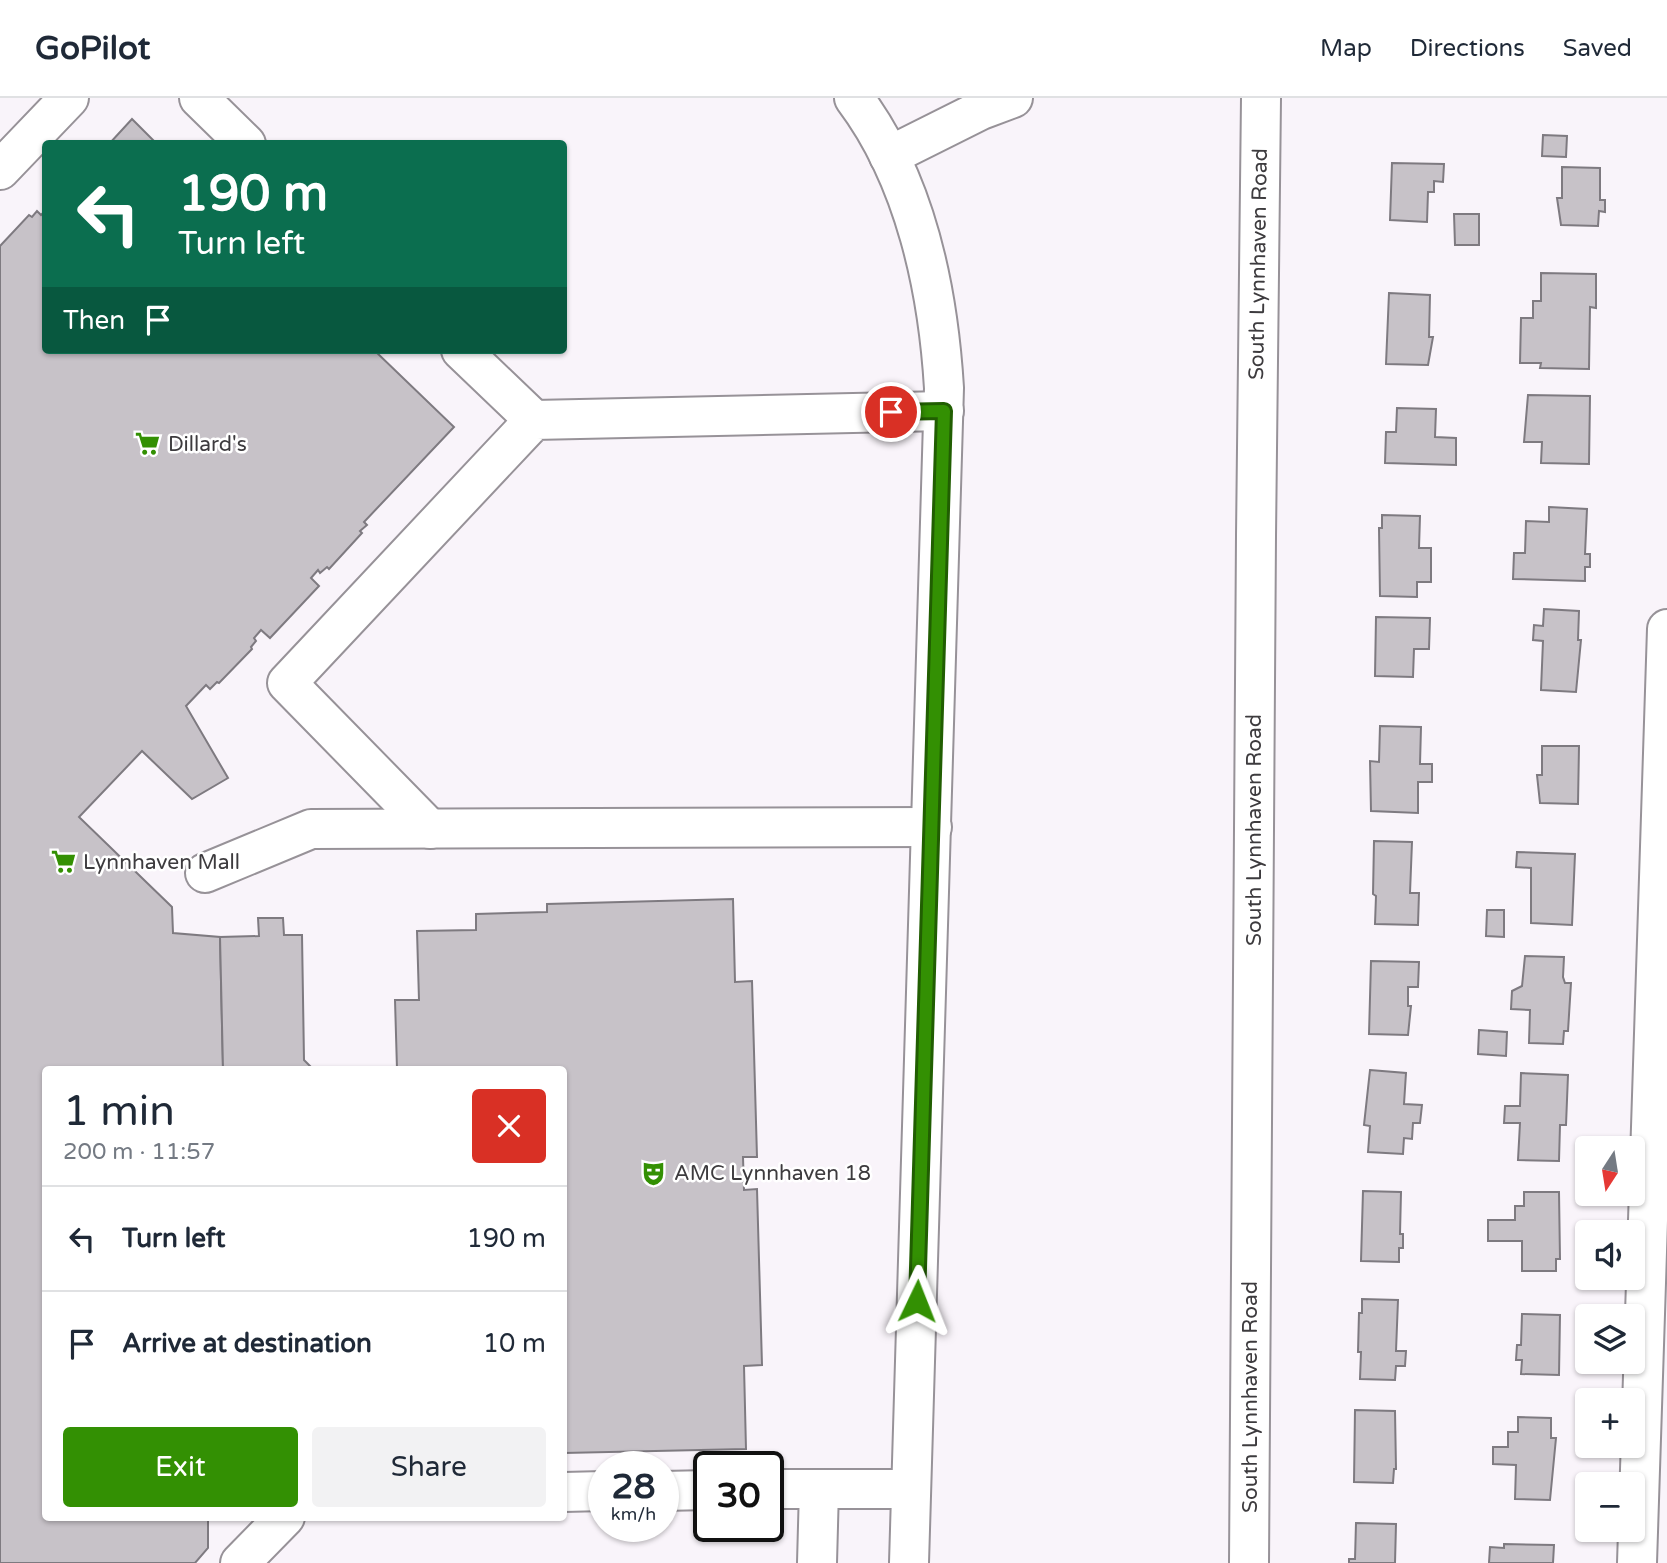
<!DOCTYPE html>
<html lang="en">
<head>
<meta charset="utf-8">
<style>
  :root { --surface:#fff; --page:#f2f2f3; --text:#1f2937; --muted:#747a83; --line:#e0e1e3; --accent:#339003 }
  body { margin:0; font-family:"Varela Round",sans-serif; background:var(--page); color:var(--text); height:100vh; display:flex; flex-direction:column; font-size:26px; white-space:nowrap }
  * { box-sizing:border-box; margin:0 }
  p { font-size:23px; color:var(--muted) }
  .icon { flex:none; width:38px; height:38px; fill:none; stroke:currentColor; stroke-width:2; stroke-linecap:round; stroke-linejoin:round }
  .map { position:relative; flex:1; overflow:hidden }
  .panel { position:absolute; left:42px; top:968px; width:525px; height:455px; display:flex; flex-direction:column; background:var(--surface); border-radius:7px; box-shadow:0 2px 5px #0004 }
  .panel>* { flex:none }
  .guide { position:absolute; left:42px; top:42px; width:525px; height:214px; border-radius:7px; box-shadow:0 2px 5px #0004; background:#0b6e4f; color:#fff; overflow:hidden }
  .needle { width:46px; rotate:192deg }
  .buttons { position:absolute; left:1575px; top:1038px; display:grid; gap:14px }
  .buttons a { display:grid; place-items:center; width:70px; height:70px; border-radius:7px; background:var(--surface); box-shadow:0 2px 5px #0004; font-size:35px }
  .speed { position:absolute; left:588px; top:1353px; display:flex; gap:14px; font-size:35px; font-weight:700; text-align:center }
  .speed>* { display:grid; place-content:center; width:91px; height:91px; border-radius:50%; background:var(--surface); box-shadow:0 2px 5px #0004; line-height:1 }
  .speed small { font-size:18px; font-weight:400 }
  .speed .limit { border:4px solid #111; border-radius:10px; background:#fff; color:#111 }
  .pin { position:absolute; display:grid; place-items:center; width:60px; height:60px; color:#fff; margin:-30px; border:4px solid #fff; border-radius:50%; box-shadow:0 2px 7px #0007 }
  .me { position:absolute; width:77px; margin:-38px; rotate:2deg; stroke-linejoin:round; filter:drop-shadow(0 0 5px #0008) }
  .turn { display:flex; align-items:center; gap:24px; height:147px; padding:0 21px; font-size:32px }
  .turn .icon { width:91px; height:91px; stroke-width:2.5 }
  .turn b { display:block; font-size:49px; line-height:60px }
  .then { display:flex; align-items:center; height:66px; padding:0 21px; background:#0003; gap:14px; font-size:26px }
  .round { display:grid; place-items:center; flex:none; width:74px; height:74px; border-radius:7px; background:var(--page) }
  .headline { display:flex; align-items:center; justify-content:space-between; height:119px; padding:0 21px }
  h1 { font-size:42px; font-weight:600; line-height:52px }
  .primary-button { display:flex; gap:14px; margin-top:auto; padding:14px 21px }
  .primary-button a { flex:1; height:80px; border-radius:7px; background:var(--accent); color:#fff; font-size:28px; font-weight:600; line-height:80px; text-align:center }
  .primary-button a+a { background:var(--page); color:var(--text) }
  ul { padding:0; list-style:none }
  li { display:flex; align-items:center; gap:21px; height:105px; padding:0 21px; border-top:2px solid var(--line) }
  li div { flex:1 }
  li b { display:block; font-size:26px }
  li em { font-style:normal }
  header { display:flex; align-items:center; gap:42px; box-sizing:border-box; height:98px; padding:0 35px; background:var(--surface); border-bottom:2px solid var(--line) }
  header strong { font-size:33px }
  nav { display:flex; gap:38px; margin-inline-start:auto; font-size:24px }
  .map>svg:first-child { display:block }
  .building { fill:#c7c2c8; stroke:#7e7a80; stroke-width:2 }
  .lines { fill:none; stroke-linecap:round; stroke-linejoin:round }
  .minor-casing { stroke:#979298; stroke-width:42 }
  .minor { stroke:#fff; stroke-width:38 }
  .route-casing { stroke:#215e02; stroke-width:18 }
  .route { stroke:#339003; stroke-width:12 }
  .labels { text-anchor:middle; stroke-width:5; stroke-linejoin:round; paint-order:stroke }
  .street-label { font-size:21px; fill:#3d3b3e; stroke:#fff }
  .poi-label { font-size:21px; fill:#3d3b3e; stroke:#fff; text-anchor:start }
</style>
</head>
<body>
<header>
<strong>GoPilot</strong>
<nav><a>Map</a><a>Directions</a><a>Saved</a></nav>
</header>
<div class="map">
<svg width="1667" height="1465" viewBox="0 0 1667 1465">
  <rect width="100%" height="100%" fill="#f9f4fa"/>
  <g class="building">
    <path d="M 132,21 L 157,46 L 109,46 Z"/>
    <path d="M 1543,37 L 1567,38 L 1566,59 L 1542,58 Z"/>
    <path d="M 1392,65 L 1444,66 L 1443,84 L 1434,83 L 1434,94 L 1428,94 L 1427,124 L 1390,122 Z"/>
    <path d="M 1562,69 L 1600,70 L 1600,102 L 1605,102 L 1605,114 L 1599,113 L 1598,128 L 1561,127 L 1557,100 L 1562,100 Z"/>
    <path d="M 46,112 L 46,252 L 374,252 L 454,329 L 364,424 L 367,427 L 360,433 L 362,435 L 329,471 L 327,469 L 320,475 L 318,472 L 311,480 L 319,488 L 270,540 L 261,532 L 254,540 L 256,543 L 251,549 L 252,551 L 219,585 L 217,584 L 210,591 L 206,587 L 186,608 L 228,680 L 192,701 L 142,653 L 79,719 L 172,809 L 173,835 L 220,839 L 223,971 L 46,971 L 46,1419 L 208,1419 L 208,1450 L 195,1465 L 0,1465 L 0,148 L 29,117 L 32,119 L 37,113 L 41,117 Z"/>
    <path d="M 1454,116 L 1479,116 L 1479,147 L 1455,147 Z"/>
    <path d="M 1541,175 L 1596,176 L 1596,210 L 1590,209 L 1589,271 L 1540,270 L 1541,265 L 1520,265 L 1521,220 L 1533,220 L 1533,203 L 1541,203 Z"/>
    <path d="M 1389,195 L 1430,197 L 1429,239 L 1433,239 L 1428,267 L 1386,266 Z"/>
    <path d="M 1528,297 L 1590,298 L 1589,366 L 1541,365 L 1542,344 L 1524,344 Z"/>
    <path d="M 1397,310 L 1436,311 L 1435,339 L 1456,340 L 1456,367 L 1385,365 L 1386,334 L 1396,334 Z"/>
    <path d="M 1549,409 L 1587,411 L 1585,456 L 1590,456 L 1590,469 L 1585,469 L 1585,483 L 1513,481 L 1514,455 L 1525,455 L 1526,423 L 1549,424 Z"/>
    <path d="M 1382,417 L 1420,418 L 1419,450 L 1431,450 L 1431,484 L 1417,484 L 1417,499 L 1380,498 L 1379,430 L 1382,430 Z"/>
    <path d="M 1544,511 L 1579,513 L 1578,542 L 1581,542 L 1576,594 L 1541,592 L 1543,543 L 1533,542 L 1534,527 L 1543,528 Z"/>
    <path d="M 1376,519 L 1430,520 L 1429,551 L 1414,551 L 1413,579 L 1375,578 Z"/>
    <path d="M 1380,628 L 1421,629 L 1420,666 L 1432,666 L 1432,684 L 1418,684 L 1418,715 L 1371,713 L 1370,663 L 1379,664 Z"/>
    <path d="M 1542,648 L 1579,648 L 1578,706 L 1540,705 L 1537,677 L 1542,677 Z"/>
    <path d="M 1374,743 L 1412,744 L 1410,795 L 1419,795 L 1418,827 L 1375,826 L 1376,798 L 1373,796 Z"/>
    <path d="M 1517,754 L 1575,756 L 1572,827 L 1531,825 L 1531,770 L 1516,769 Z"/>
    <path d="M 733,801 L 735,884 L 752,883 L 757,1059 L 743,1059 L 744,1092 L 757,1091 L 762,1267 L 744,1268 L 746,1351 L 564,1355 L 564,971 L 397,971 L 395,902 L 419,902 L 417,833 L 476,832 L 476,816 L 547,814 L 547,806 Z"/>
    <path d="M 1487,812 L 1504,812 L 1504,839 L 1486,838 Z"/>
    <path d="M 258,820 L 283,820 L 284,837 L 302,837 L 304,962 L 313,971 L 223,971 L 220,839 L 259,838 Z"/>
    <path d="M 1525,858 L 1564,859 L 1563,879 L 1565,885 L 1571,885 L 1568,933 L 1564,933 L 1563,946 L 1529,945 L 1530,912 L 1511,911 L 1512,893 L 1522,888 Z"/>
    <path d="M 1371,863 L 1419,864 L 1418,889 L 1408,889 L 1408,908 L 1411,908 L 1408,937 L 1369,936 Z"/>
    <path d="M 1479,932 L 1507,934 L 1506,958 L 1478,956 Z"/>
    <path d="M 1370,972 L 1406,975 L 1404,1006 L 1422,1007 L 1420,1025 L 1413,1025 L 1412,1041 L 1404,1040 L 1403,1056 L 1368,1054 L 1370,1028 L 1364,1027 Z"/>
    <path d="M 1521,975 L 1568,977 L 1566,1027 L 1560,1027 L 1559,1063 L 1518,1062 L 1520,1025 L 1504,1025 L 1505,1008 L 1520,1008 Z"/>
    <path d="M 1363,1093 L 1401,1094 L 1400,1136 L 1403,1136 L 1403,1150 L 1399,1150 L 1399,1164 L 1361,1163 Z"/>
    <path d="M 1524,1094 L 1559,1094 L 1560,1161 L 1556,1161 L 1556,1173 L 1522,1173 L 1522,1143 L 1488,1143 L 1488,1122 L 1515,1122 L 1515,1108 L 1524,1108 Z"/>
    <path d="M 1362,1201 L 1398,1202 L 1396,1253 L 1406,1253 L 1405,1268 L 1396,1268 L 1395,1282 L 1360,1281 L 1361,1254 L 1358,1254 L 1359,1215 L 1362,1215 Z"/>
    <path d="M 1522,1216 L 1560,1217 L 1559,1277 L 1521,1276 L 1522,1262 L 1516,1262 L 1517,1247 L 1521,1247 Z"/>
    <path d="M 1355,1312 L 1395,1313 L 1396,1371 L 1394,1371 L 1393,1385 L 1354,1384 Z"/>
    <path d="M 1518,1319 L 1551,1320 L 1551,1340 L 1556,1340 L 1550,1402 L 1515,1401 L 1516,1367 L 1493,1366 L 1493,1349 L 1508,1349 L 1508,1334 L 1518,1334 Z"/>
    <path d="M 1356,1425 L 1396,1426 L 1395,1465 L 1349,1465 L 1349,1461 L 1355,1461 Z"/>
    <path d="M 1504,1446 L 1554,1447 L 1553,1465 L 1489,1465 L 1490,1449 L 1504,1450 Z"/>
  </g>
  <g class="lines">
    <defs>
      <g id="minor">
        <path d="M 199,0 L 246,46"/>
        <path d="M 854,0 C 915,81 938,191 944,290 L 909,1465"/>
        <path d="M 889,58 L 981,12 L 1013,0"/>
        <path d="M 0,72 L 69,0"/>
        <path d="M 461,252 L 534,322"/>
        <path d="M 430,731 L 287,585 L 534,322 L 944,313"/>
        <path d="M 205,775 L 311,731 L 932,729"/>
        <path d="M 768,1391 L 911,1391"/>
        <path d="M 663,1393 L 709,1392"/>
        <path d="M 564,1394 L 604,1393"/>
        <path d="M 240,1465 L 285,1419"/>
        <path d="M 817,1465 L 819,1391"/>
        <path d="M 1249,1465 L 1256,438 L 1261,0"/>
        <path d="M 1637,1465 L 1667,531"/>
      </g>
    </defs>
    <use href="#minor" class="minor-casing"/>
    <use href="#minor" class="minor"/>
  </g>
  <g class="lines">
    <defs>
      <path id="route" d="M 891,314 L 944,313 L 917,1203"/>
    </defs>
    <use href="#route" class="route-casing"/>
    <use href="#route" class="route"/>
  </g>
  <defs>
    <symbol id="supermarket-bare" viewBox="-9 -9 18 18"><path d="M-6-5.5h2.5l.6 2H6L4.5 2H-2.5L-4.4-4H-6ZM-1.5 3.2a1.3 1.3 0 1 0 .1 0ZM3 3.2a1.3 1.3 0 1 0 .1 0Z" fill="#339003" stroke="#fff" stroke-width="2.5" paint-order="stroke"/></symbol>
    <symbol id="theatre-bare" viewBox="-9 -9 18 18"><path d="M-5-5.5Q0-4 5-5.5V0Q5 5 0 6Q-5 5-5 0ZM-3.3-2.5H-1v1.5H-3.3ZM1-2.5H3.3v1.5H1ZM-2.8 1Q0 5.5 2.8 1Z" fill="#339003" stroke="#fff" stroke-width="2.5" paint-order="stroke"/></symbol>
  </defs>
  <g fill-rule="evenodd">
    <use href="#supermarket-bare" x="130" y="328" width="35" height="35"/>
    <use href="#supermarket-bare" x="46" y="746" width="35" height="35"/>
    <use href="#theatre-bare" x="636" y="1058" width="35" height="35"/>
  </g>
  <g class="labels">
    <g class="street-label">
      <text transform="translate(1258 166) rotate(-89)" y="7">South Lynnhaven Road</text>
      <text transform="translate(1254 732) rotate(-90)" y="7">South Lynnhaven Road</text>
      <text transform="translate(1250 1299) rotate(-90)" y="7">South Lynnhaven Road</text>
    </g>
    <g class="poi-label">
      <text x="168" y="353">Dillard's</text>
      <text x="83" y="771">Lynnhaven Mall</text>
      <text x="674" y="1082">AMC Lynnhaven 18</text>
    </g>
  </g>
</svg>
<div class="buttons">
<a><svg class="needle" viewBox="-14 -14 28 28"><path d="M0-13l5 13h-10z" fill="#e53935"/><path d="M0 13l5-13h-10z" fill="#747a83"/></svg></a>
<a><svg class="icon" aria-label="sound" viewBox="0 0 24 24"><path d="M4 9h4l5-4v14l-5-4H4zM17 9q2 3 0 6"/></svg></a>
<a><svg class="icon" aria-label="layers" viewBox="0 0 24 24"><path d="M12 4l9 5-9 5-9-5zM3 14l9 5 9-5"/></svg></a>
<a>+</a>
<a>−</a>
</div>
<div class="speed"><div>28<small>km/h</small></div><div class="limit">30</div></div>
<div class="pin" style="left:891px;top:314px;background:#d93025"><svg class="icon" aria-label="arrive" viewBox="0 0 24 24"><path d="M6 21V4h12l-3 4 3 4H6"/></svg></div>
<svg class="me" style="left:917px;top:1203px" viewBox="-20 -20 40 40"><path d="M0-17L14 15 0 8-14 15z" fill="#339003" stroke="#fff" stroke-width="4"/></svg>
<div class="guide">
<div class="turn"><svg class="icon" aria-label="left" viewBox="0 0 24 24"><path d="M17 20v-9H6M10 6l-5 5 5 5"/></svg><div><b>190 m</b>Turn left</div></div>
<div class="then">Then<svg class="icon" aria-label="arrive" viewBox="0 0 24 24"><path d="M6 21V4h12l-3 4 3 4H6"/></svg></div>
</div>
<section class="panel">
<div class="headline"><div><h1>1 min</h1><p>200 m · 11:57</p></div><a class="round" style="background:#d93025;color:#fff"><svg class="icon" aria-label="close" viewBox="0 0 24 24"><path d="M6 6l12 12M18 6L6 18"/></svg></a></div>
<ul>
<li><svg class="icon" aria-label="left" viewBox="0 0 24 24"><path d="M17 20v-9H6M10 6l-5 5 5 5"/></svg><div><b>Turn left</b></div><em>190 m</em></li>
<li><svg class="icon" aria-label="arrive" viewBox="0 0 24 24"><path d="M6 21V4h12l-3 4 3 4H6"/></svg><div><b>Arrive at destination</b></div><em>10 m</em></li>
</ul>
<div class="primary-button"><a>Exit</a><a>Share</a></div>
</section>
</div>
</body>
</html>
